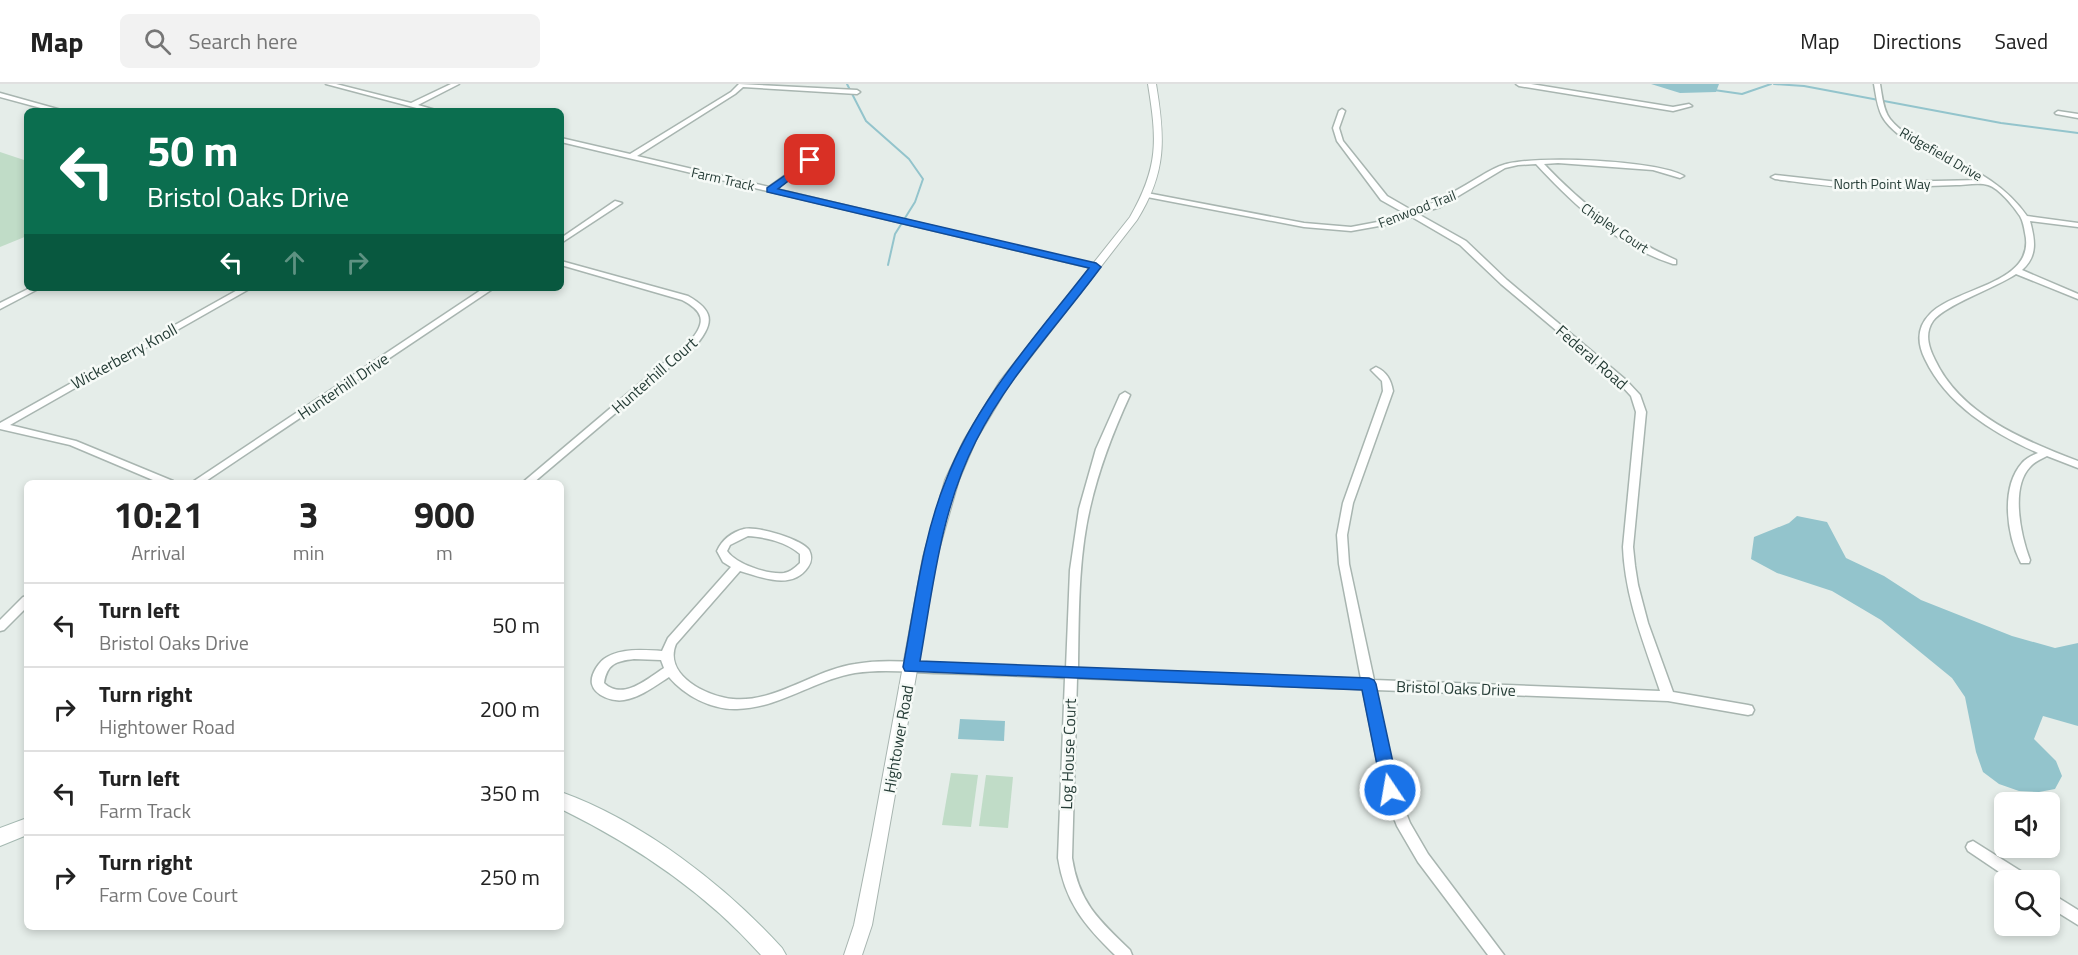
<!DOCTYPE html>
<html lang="en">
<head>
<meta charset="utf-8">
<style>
  :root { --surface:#fff; --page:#f2f2f2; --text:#222; --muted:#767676; --line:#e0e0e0 }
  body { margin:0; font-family:"Titillium Web",sans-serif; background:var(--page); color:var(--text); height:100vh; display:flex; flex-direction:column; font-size:22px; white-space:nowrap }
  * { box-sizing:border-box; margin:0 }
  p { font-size:20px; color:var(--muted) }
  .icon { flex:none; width:33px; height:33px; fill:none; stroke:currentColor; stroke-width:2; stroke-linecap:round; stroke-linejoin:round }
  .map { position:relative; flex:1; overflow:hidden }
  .side { position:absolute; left:24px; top:396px; width:540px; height:450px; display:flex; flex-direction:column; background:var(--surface); border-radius:9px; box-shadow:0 3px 9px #0003 }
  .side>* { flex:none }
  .banner { position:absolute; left:24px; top:24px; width:540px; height:183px; border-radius:9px; box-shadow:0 3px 9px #0003; background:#0b6e4f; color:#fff; overflow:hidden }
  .buttons { position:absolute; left:1994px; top:708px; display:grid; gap:12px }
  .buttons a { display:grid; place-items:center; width:66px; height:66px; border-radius:9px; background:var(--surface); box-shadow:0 3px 9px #0003; font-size:30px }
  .pin { position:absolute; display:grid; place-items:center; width:51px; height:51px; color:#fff; margin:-26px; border-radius:12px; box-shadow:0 3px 9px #0006 }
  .me { position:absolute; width:66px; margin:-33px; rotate:348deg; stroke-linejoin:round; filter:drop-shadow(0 0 4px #0008) }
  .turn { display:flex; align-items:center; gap:21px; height:126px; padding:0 24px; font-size:27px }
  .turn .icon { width:78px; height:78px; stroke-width:2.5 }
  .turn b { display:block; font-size:42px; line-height:51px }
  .lanes { display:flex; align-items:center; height:57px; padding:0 24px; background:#0003; justify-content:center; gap:30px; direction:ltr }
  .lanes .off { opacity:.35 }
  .eta { display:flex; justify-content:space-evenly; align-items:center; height:102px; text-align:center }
  .eta b { font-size:36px; font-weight:700; line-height:42px }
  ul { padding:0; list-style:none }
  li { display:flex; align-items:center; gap:18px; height:84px; padding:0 24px; border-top:2px solid var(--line) }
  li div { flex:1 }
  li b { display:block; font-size:22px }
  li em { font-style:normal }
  header { display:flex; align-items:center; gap:36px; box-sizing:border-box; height:84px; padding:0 30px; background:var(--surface); border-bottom:2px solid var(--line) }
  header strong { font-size:28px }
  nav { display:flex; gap:33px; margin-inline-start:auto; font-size:21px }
  .search { width:420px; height:54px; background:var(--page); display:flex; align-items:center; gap:15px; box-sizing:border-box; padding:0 21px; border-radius:9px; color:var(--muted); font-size:22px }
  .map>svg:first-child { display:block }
  .green { fill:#c0dcc7 }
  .water { fill:#93c4cc }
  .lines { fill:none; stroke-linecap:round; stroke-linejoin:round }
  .stream { stroke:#93c4cc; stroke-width:2 }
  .minor-casing { stroke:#a8b5b0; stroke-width:3 }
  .tertiary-casing { stroke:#a8b5b0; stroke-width:2 }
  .secondary-casing { stroke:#a4b8b1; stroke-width:2 }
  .minor { fill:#fff; fill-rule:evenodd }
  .tertiary { fill:#fff; fill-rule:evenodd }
  .secondary { fill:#fff; fill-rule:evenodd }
  .route { fill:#1a73e8; stroke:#114b97; stroke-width:1.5 }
  .labels { text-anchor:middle; stroke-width:5; stroke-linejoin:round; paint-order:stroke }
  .far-street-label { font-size:14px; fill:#263d37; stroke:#f6faf7 }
  .street-label { font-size:16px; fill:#263d37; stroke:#f6faf7 }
</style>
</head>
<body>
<header>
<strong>Map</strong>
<div class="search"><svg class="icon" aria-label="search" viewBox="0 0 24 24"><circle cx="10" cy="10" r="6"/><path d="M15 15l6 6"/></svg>Search here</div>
<nav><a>Map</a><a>Directions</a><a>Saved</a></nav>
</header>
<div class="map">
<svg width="2078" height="871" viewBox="0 0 2078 871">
  <rect width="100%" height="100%" fill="#e5ede9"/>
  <g class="green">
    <path d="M 0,68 L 27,77 L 27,152 L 0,163 Z"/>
    <path d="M 951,689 L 978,691 L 971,743 L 942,741 Z"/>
    <path d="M 986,691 L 1013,693 L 1008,744 L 979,742 Z"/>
  </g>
  <g class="water">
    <path d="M 1651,0 L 1719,0 L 1716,8 L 1680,9 Z"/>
    <path d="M 1797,432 L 1827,438 L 1846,474 L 1884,492 L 1921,516 L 2012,552 L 2055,564 L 2078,559 L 2078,642 L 2043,632 L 2034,655 L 2056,677 L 2062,692 L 2055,705 L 2039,708 L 2019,707 L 1999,700 L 1983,688 L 1976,668 L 1965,613 L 1952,594 L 1881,536 L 1832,507 L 1777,489 L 1751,475 L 1754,453 L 1789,439 Z"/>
    <path d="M 960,635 L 1005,637 L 1004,657 L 958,655 Z"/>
  </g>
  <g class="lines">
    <g class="stream">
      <path d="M 847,0 L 866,37 L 909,75 L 923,95 L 915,118 L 895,150 L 888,181"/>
      <path d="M 1774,0 L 1804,2 L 2001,39 L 2078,49"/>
      <path d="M 1714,6 L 1742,10 L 1771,0"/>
    </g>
    <defs>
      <g id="minor">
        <path d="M 326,0 L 336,0 L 411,19 L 451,0 L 459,0 L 418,21 L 439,27 L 428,27 Z"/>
        <path d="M 739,0 L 857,6 L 860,8 L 857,10 L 743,3 L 735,10 L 637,72 L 769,103 L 808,75 L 827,67 L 830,69 L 829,70 L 812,77 L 776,105 L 1096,181 L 1100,183 L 1096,185 L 561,58 L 561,54 L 630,70 L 731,8 Z"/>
        <path d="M 1516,0 L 1531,0 L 1673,23 L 1689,20 L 1692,22 L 1673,27 L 1519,2 Z"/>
        <path d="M 1874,0 L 1880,0 C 1882,11 1883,26 1890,35 C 1901,49 1920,58 1935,66 C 1972,85 2003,98 2027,132 L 2078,139 L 2078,143 L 2030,137 C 2035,156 2038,172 2022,186 L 2078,210 L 2078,215 L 2016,190 C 1997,203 1943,222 1933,237 C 1924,250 1929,264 1935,276 C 1961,331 2025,357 2078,377 L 2078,384 L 2047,372 C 2041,375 2034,378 2030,383 C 2010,404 2021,452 2030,476 L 2029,479 L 2021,479 C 2007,452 2000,404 2022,379 C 2026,374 2033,371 2038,369 C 1993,349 1947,321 1925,275 C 1917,259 1917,243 1930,230 C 1956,203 2037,200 2025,149 C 2024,143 2023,137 2020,132 C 2014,123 1999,104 1988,101 C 1979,98 1965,101 1956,101 C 1920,102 1883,105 1847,103 C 1823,102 1799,98 1775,95 L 1771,93 L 1775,91 L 1847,99 L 1980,96 C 1954,80 1896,59 1882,32 C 1877,22 1876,11 1874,0 Z"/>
        <path d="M 0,9 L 61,26 L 62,27 L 52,27 L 0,13 Z"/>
        <path d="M 1342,25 L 1345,27 L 1339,44 L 1343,57 L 1387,112 L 1413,127 C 1435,119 1454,108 1474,96 C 1483,91 1493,84 1503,81 C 1532,71 1657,76 1684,92 L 1680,94 L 1653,86 L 1558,79 L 1544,80 C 1583,121 1624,153 1676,176 L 1676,180 L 1673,180 C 1619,163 1574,121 1536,80 L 1518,81 L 1505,84 L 1440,123 L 1418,130 L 1466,157 L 1507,196 L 1626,296 L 1640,311 L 1646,328 L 1633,463 L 1635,482 L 1638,501 L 1648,539 L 1673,608 L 1748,621 L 1752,622 L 1754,626 L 1752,630 L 1748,631 L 1668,617 L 1376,606 L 1397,706 L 1410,739 L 1428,770 L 1504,871 L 1488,871 L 1418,778 L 1397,742 L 1383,706 L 1363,605 L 1077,594 L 1072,774 C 1079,819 1099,836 1130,866 L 1132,871 L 1115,871 C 1084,841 1065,818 1058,774 L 1065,594 C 1023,592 980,590 937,589 C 910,588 882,585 855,589 C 814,596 780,624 737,625 C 712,626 685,612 669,593 C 655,602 641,613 624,616 C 613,618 595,612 592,600 C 590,591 599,577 607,573 C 623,564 644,566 662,567 L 668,554 L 731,483 L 723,478 L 717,467 C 722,456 732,448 744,445 C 757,442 801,455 809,466 C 812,472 812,477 808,483 C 792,507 761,493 740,487 L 676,560 C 663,591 707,613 733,615 C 775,619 814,586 855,580 C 882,575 910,578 937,579 C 980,581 1023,583 1066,584 L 1070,486 L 1079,425 L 1096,365 L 1120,311 L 1125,308 L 1130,311 C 1113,348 1099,384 1090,424 C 1078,476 1079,531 1078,585 L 1361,595 L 1339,480 L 1337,451 L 1343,419 L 1383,307 L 1382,297 L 1371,286 L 1376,283 C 1387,288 1391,296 1393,307 L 1353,419 L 1347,451 L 1349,480 L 1374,596 L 1660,607 C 1644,559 1625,514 1623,463 L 1636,328 L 1631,312 L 1620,300 L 1501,200 L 1460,161 L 1412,133 L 1390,140 L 1351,147 L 1304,143 L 1147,113 L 1143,111 L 1147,109 L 1304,139 L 1351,143 L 1388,136 L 1406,130 L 1381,116 L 1337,57 L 1333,44 L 1339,27 ZM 748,452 C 765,453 787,458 800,470 L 800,479 C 795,484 790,488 784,489 C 768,491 736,480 727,467 L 730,461 ZM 634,575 L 661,576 L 664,584 C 647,595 623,617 604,599 C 607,580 616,577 634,575 Z"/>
        <path d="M 2058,27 L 2078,30 L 2078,34 L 2056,30 L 2055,29 Z"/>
        <path d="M 615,117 L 622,119 L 561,159 L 561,154 Z"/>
        <path d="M 561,177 L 688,212 C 713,226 715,238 697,260 L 533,399 L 522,399 L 691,256 C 707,237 703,227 682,216 L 561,181 Z"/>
        <path d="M 30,204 L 40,204 L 0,225 L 0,219 Z"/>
        <path d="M 241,204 L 251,204 L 10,341 L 76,357 L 173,397 L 174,399 L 160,399 L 70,361 L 0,345 L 0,339 Z"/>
        <path d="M 484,204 L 494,204 L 203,399 L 191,399 Z"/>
        <path d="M 27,512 L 27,523 L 4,546 L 0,547 L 0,536 L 23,513 Z"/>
        <path d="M 1973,757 L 2027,791 L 2029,796 L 2011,796 L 1968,767 L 1966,763 L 1968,759 Z"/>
        <path d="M 2049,808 L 2078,826 L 2078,841 L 2049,823 Z"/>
      </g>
      <path id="tertiary" d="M 1148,0 L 1156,0 C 1165,54 1167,88 1137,136 L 1009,301 L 976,356 L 959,396 L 937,473 L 872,841 L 862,871 L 844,871 L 854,841 L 872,751 L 923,473 L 945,396 L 964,356 L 1000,297 L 1130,133 C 1159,82 1157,56 1148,0 Z"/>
      <g id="secondary">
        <path d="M 561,708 C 642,737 725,801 782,864 L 786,871 L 761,871 C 705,808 636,762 561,725 Z"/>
        <path d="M 27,734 L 27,751 L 0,762 L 0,744 Z"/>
      </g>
    </defs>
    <use href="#minor" class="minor-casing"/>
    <use href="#tertiary" class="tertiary-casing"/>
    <use href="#secondary" class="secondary-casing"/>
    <use href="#minor" class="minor"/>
    <use href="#tertiary" class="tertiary"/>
    <use href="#secondary" class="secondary"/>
  </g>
  <path class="route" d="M 810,74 L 813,75 L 813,78 L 778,105 L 1096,179 L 1101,183 C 1059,240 1008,293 976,357 C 941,425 933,503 920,577 L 1369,594 L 1374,596 L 1376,600 L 1399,706 L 1397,712 L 1390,714 L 1384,712 L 1382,706 L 1362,606 L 905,587 L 903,583 C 915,521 922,455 946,396 C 977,316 1037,251 1089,184 L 767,108 L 767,104 Z"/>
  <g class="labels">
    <g class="far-street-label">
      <text transform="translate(1941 70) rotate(30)" y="5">Ridgefield Drive</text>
      <text transform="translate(723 95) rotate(13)" y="5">Farm Track</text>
      <text x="1882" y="105">North Point Way</text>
      <text transform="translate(1417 125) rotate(-21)" y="5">Fenwood Trail</text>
      <text transform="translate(1615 144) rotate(34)" y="5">Chipley Court</text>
    </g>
    <g class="street-label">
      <text transform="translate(124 272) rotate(-29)" y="6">Wickerberry Knoll</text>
      <text transform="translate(1592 273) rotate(41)" y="6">Federal Road</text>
      <text transform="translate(654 291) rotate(-41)" y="6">Hunterhill Court</text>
      <text transform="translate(343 302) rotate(-34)" y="6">Hunterhill Drive</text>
      <text transform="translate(1456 604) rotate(2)" y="6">Bristol Oaks Drive</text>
      <text transform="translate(898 655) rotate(-80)" y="6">Hightower Road</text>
      <text transform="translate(1068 670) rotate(-88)" y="6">Log House Court</text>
    </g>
  </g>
</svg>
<div class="buttons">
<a><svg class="icon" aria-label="sound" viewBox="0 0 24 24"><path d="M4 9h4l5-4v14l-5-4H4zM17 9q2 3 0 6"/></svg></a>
<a><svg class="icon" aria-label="search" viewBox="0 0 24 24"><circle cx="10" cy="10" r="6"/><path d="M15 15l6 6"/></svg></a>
</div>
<div class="pin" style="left:810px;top:76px;background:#d93025"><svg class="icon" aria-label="arrive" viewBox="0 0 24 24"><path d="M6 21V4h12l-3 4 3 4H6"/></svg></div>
<svg class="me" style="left:1390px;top:706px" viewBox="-20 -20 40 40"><circle r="17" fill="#1a73e8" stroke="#fff" stroke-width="3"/><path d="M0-11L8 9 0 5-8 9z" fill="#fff"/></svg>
<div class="banner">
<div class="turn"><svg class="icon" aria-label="left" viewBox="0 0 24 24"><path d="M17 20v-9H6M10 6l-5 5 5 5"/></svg><div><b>50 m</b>Bristol Oaks Drive</div></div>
<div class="lanes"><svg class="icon" aria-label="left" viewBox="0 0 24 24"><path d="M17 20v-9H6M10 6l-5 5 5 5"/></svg><svg class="icon off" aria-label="ahead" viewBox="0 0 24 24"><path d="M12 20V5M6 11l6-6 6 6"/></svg><svg class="icon off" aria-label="right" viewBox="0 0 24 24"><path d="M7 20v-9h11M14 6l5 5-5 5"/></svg></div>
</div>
<section class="side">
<div class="eta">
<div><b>10:21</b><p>Arrival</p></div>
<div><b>3</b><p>min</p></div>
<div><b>900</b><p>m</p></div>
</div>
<ul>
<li><svg class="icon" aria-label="left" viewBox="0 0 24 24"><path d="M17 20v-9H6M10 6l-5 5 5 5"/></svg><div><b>Turn left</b><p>Bristol Oaks Drive</p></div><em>50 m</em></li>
<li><svg class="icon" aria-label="right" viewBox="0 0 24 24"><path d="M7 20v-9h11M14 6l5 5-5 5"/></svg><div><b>Turn right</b><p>Hightower Road</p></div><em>200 m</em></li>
<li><svg class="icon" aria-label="left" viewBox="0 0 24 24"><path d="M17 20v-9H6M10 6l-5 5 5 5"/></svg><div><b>Turn left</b><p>Farm Track</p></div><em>350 m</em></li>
<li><svg class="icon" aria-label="right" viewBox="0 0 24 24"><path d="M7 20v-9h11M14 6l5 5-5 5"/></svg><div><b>Turn right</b><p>Farm Cove Court</p></div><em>250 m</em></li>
</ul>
</section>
</div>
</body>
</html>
